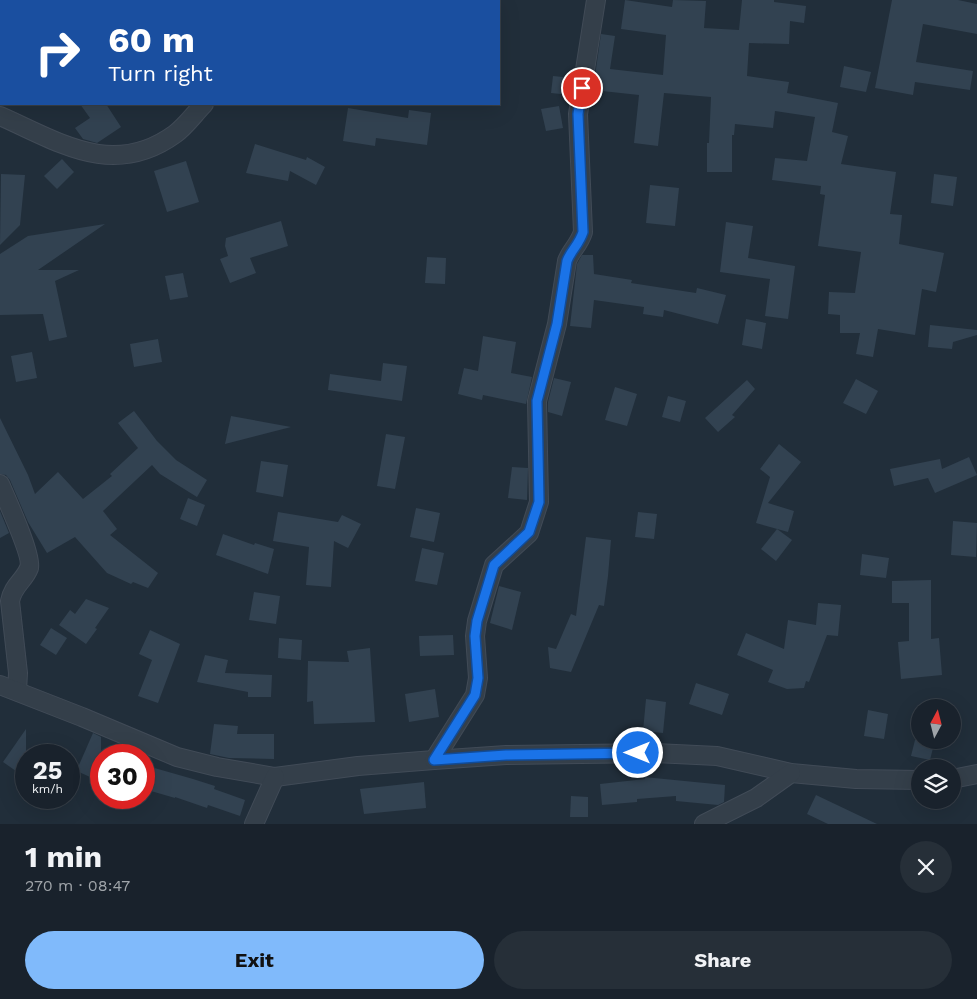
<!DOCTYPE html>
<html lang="en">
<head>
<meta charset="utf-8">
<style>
  :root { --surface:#19222c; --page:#262f38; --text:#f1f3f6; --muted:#9fa4a9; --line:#373f48; --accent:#80bafb }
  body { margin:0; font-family:"Work Sans",sans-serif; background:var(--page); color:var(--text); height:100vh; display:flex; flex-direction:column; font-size:19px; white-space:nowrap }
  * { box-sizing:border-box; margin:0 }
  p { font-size:16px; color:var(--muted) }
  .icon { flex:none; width:28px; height:28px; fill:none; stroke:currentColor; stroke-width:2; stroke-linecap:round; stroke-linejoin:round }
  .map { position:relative; height:824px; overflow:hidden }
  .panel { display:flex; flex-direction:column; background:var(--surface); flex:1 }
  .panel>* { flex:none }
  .hud { position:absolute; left:0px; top:0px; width:500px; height:105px; box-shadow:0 5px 20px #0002,0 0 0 1px var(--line); background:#1a4fa0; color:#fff; overflow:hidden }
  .needle { width:32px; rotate:7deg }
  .tools { position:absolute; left:911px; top:699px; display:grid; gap:10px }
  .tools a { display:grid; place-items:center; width:50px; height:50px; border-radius:50%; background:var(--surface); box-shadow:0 5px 20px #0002,0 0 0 1px var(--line); font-size:25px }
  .speed { position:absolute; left:15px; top:744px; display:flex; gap:10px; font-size:25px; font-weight:700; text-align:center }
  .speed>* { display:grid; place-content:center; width:65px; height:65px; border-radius:50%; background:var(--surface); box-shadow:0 5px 20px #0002,0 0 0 1px var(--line); line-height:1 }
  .speed small { font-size:12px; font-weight:400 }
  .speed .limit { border:8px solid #d22; background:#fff; color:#111 }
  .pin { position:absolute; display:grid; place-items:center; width:42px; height:42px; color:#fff; margin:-21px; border:2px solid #fff; border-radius:50%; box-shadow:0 1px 5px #0007 }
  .me { position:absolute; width:55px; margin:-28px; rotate:270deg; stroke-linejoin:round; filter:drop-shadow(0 0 4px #0008) }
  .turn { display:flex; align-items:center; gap:18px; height:105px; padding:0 25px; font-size:22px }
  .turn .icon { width:65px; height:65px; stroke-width:2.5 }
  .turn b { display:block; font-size:35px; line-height:42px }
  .round { display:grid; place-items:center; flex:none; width:52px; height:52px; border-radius:26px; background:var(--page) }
  .headline { display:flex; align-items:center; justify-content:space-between; height:85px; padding:0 25px }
  h1 { font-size:30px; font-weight:700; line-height:38px }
  .cta { display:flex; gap:10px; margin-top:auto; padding:10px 25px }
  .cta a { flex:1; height:58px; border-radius:30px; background:var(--accent); color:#111; font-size:20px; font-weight:700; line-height:58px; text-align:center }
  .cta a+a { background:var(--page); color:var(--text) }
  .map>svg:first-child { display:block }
  .building { fill:#324251 }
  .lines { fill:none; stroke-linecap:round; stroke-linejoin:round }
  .minor-casing { stroke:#414b57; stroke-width:20 }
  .minor { stroke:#343f4a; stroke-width:18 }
  .route-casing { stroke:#114b97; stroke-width:12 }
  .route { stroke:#1a73e8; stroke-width:9 }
</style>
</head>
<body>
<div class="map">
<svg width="977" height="824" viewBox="0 0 977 824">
  <rect width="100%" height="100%" fill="#212e3a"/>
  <g class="building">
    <path d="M 625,0 L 672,7 L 673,0 L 706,1 L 704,28 L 739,30 L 742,0 L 774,0 L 774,2 L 806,6 L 804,23 L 790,21 L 789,44 L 749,43 L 747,76 L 789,82 L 787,93 L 838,103 L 832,132 L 848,136 L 841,164 L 896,172 L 890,214 L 902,215 L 899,244 L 944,253 L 936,292 L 922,289 L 915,335 L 878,329 L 873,357 L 856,354 L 860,333 L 840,333 L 840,315 L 828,314 L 829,292 L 855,293 L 861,252 L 818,246 L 825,195 L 820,194 L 821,186 L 772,180 L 775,158 L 807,161 L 815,117 L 775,111 L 773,128 L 735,124 L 734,135 L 732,135 L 732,172 L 707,172 L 707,143 L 709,143 L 711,97 L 664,93 L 658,146 L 634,143 L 639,95 L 593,90 L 601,34 L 615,36 L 610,69 L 663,75 L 666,35 L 621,29 Z"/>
    <path d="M 892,0 L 958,0 L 977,4 L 977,34 L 923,24 L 916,62 L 973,71 L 970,90 L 915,82 L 913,95 L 875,88 Z"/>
    <path d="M 844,66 L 871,72 L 866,92 L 840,87 Z"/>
    <path d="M 553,76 L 573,78 L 570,95 L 551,93 Z"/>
    <path d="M 80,104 L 106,104 L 121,127 L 97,143 L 83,139 L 75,128 L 90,118 Z"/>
    <path d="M 559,106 L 563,128 L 546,131 L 541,109 Z"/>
    <path d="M 348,108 L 408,118 L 409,110 L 431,113 L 427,145 L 376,138 L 375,146 L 343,141 Z"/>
    <path d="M 255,144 L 306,160 L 307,157 L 325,167 L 316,185 L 290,171 L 288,181 L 246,173 Z"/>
    <path d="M 62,159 L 74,172 L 57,189 L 44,176 Z"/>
    <path d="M 186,161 L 199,202 L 167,212 L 154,171 Z"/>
    <path d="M 1,174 L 25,175 L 20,225 L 0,245 Z"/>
    <path d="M 934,174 L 957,177 L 953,206 L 931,203 Z"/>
    <path d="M 650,185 L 679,188 L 675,226 L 646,223 Z"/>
    <path d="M 281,221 L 288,246 L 250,258 L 256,273 L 230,283 L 220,259 L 228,256 L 225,246 L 226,238 Z"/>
    <path d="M 726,222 L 753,226 L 748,258 L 795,266 L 788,319 L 765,316 L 770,279 L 720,272 Z"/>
    <path d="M 105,224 L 38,270 L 79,270 L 55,281 L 67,337 L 49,341 L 43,314 L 0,315 L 0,254 L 28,236 Z"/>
    <path d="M 582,255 L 593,255 L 594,274 L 632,280 L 631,283 L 696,293 L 697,288 L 726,295 L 718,324 L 664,310 L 663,317 L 643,314 L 644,307 L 594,300 L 591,328 L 570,326 L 577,264 Z"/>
    <path d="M 427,257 L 446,258 L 445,284 L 425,283 Z"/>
    <path d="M 183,273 L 188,297 L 170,300 L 165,276 Z"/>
    <path d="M 746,319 L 766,323 L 762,349 L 742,345 Z"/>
    <path d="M 930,325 L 977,330 L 977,335 L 953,342 L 952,349 L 928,347 Z"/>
    <path d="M 483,336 L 516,342 L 511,373 L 532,377 L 526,404 L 483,395 L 482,400 L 458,394 L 464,368 L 478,371 Z"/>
    <path d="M 158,339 L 162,362 L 134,367 L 130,344 Z"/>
    <path d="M 32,352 L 37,378 L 16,382 L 11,356 Z"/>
    <path d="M 383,363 L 407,366 L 402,401 L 328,390 L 330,374 L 381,381 Z"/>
    <path d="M 554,378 L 571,382 L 562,416 L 548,412 L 548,402 Z"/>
    <path d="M 856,379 L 878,391 L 866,414 L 843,403 Z"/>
    <path d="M 747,380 L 755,389 L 732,415 L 735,417 L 718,432 L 705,418 Z"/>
    <path d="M 615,387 L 637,394 L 627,426 L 605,420 Z"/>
    <path d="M 668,396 L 686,401 L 680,422 L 662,417 Z"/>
    <path d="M 134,411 L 157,441 L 176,460 L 207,480 L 197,497 L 160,474 L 152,465 L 103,511 L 117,529 L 110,535 L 158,573 L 148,588 L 133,582 L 131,584 L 107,573 L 75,537 L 47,553 L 28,522 L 10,480 L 6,475 L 0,474 L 0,418 L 28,475 L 35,494 L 58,472 L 83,499 L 112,476 L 110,474 L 138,448 L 118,423 Z"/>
    <path d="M 231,416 L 291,427 L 225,444 Z"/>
    <path d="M 386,434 L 405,437 L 395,489 L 377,486 Z"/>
    <path d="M 779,444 L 801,462 L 768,503 L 794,511 L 788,532 L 756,523 L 770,477 L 760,469 Z"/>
    <path d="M 969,457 L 977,475 L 935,493 L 928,478 L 894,486 L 890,469 L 940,459 L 942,469 Z"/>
    <path d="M 261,461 L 288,465 L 283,497 L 256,492 Z"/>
    <path d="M 512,467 L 528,468 L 527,500 L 508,498 Z"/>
    <path d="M 188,498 L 205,505 L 197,526 L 180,519 Z"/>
    <path d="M 416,508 L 440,513 L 434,542 L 410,537 Z"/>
    <path d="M 0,511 L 9,533 L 0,538 Z"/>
    <path d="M 278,512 L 338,522 L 342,515 L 361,524 L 348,548 L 334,541 L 331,587 L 306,585 L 309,547 L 273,541 Z"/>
    <path d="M 638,512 L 657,514 L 654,539 L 635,537 Z"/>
    <path d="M 953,521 L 977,523 L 976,557 L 951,555 Z"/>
    <path d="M 777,529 L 792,540 L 776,561 L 761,549 Z"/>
    <path d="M 223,534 L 254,545 L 255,543 L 274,549 L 268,574 L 216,555 Z"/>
    <path d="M 586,537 L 611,540 L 608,576 L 604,606 L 599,605 L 571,672 L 550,668 L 548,647 L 556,649 L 571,614 L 576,616 Z"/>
    <path d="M 422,548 L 444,553 L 437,585 L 415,581 Z"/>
    <path d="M 862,554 L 889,558 L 886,578 L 860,575 Z"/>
    <path d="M 931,580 L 931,639 L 939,638 L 942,675 L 901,679 L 898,642 L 909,641 L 909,603 L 892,603 L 892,581 Z"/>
    <path d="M 499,586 L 521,592 L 512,630 L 490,623 Z"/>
    <path d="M 254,592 L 280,596 L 276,624 L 249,620 Z"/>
    <path d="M 86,599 L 109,608 L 95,628 L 97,629 L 86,644 L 59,625 L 70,610 L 75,614 Z"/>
    <path d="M 818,603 L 841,605 L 838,636 L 827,635 L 809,682 L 806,681 L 804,688 L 787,689 L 768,682 L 773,670 L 737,655 L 746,633 L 784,649 L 788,620 L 816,625 Z"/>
    <path d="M 51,628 L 67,638 L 56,655 L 40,645 Z"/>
    <path d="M 150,630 L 180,644 L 158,703 L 138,696 L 152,660 L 139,654 Z"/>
    <path d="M 453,635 L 454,655 L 420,656 L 419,636 Z"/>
    <path d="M 279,638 L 302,640 L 301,660 L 278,658 Z"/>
    <path d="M 370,648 L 375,722 L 314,724 L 313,701 L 307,702 L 308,661 L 349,662 L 347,651 Z"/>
    <path d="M 205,655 L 228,660 L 225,673 L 272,675 L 271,697 L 248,697 L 248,692 L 197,682 Z"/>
    <path d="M 696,683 L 729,694 L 722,715 L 689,704 Z"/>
    <path d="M 435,689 L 439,717 L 409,722 L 405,694 Z"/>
    <path d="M 646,699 L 666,702 L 663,733 L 643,731 Z"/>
    <path d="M 868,710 L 888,714 L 884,739 L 864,736 Z"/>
    <path d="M 214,724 L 238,726 L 237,734 L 274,734 L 274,759 L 229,758 L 210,754 Z"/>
    <path d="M 26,729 L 26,778 L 3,762 Z"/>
    <path d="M 93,733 L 101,737 L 101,782 L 79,772 L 79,765 Z"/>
    <path d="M 915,740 L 935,740 L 930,760 L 911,756 Z"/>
    <path d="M 144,765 L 193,779 L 215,786 L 214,789 L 245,800 L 240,816 L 208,805 L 207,808 L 175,797 L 175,798 L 144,789 Z"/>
    <path d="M 644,777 L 725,785 L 724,802 L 718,805 L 676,801 L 676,796 L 637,799 L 637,802 L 602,805 L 600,784 L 645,779 Z"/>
    <path d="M 424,782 L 426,808 L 364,814 L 360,789 Z"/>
    <path d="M 816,795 L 877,824 L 828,824 L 807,814 Z"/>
    <path d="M 571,796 L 588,797 L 588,817 L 570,817 Z"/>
  </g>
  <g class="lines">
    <defs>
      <g id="minor">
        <path d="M 250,1 L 250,0"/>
        <path d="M 0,116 C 59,142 113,179 175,134 C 186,126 195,113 204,104"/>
        <path d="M 0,484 C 6,498 33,557 29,568 C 24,581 13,585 10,601 L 18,673 L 17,691"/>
        <path d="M 0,685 L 82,717 L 177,757 L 217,767 L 275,777 L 358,766 L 434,760 L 506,755 L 655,753 L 717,756 L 791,773 L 856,779 L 920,780"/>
        <path d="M 434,760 L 475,695 L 478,678 L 475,636 L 477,621 L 494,565 L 529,533 L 539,502 L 537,401 L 557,324 L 567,261 C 571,250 579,245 583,232 L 578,114 L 596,0"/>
        <path d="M 952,779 L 977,774"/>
        <path d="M 254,824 L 275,777"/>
        <path d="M 704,824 L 756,798 L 791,773"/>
      </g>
    </defs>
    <use href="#minor" class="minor-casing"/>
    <use href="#minor" class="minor"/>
  </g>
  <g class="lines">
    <defs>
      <path id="route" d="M 582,88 L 578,114 L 583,232 C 579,245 571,250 567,261 L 557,324 L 537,401 L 539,502 L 529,532 L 494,565 L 477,621 L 475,636 L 478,678 L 475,695 L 434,760 L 506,755 L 638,753"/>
    </defs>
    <use href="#route" class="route-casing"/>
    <use href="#route" class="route"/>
  </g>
</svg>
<div class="tools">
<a><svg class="needle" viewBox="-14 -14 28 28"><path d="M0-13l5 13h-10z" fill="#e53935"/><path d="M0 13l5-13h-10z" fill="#9fa4a9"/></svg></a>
<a><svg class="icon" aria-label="layers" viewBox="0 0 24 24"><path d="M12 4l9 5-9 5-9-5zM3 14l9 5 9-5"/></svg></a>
</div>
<div class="speed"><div>25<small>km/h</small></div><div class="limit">30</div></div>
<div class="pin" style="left:582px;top:88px;background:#d93025"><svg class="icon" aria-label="arrive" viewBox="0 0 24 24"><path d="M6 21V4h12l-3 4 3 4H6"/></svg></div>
<svg class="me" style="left:638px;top:753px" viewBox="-20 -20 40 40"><circle r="17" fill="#1a73e8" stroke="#fff" stroke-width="3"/><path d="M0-11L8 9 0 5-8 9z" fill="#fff"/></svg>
<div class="hud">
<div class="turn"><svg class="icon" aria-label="right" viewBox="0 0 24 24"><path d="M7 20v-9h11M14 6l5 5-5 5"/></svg><div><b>60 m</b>Turn right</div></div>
</div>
</div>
<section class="panel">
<div class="headline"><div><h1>1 min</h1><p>270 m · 08:47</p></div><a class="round"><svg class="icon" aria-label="close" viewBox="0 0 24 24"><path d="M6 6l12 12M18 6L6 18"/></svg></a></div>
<div class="cta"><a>Exit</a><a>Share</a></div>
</section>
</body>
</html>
